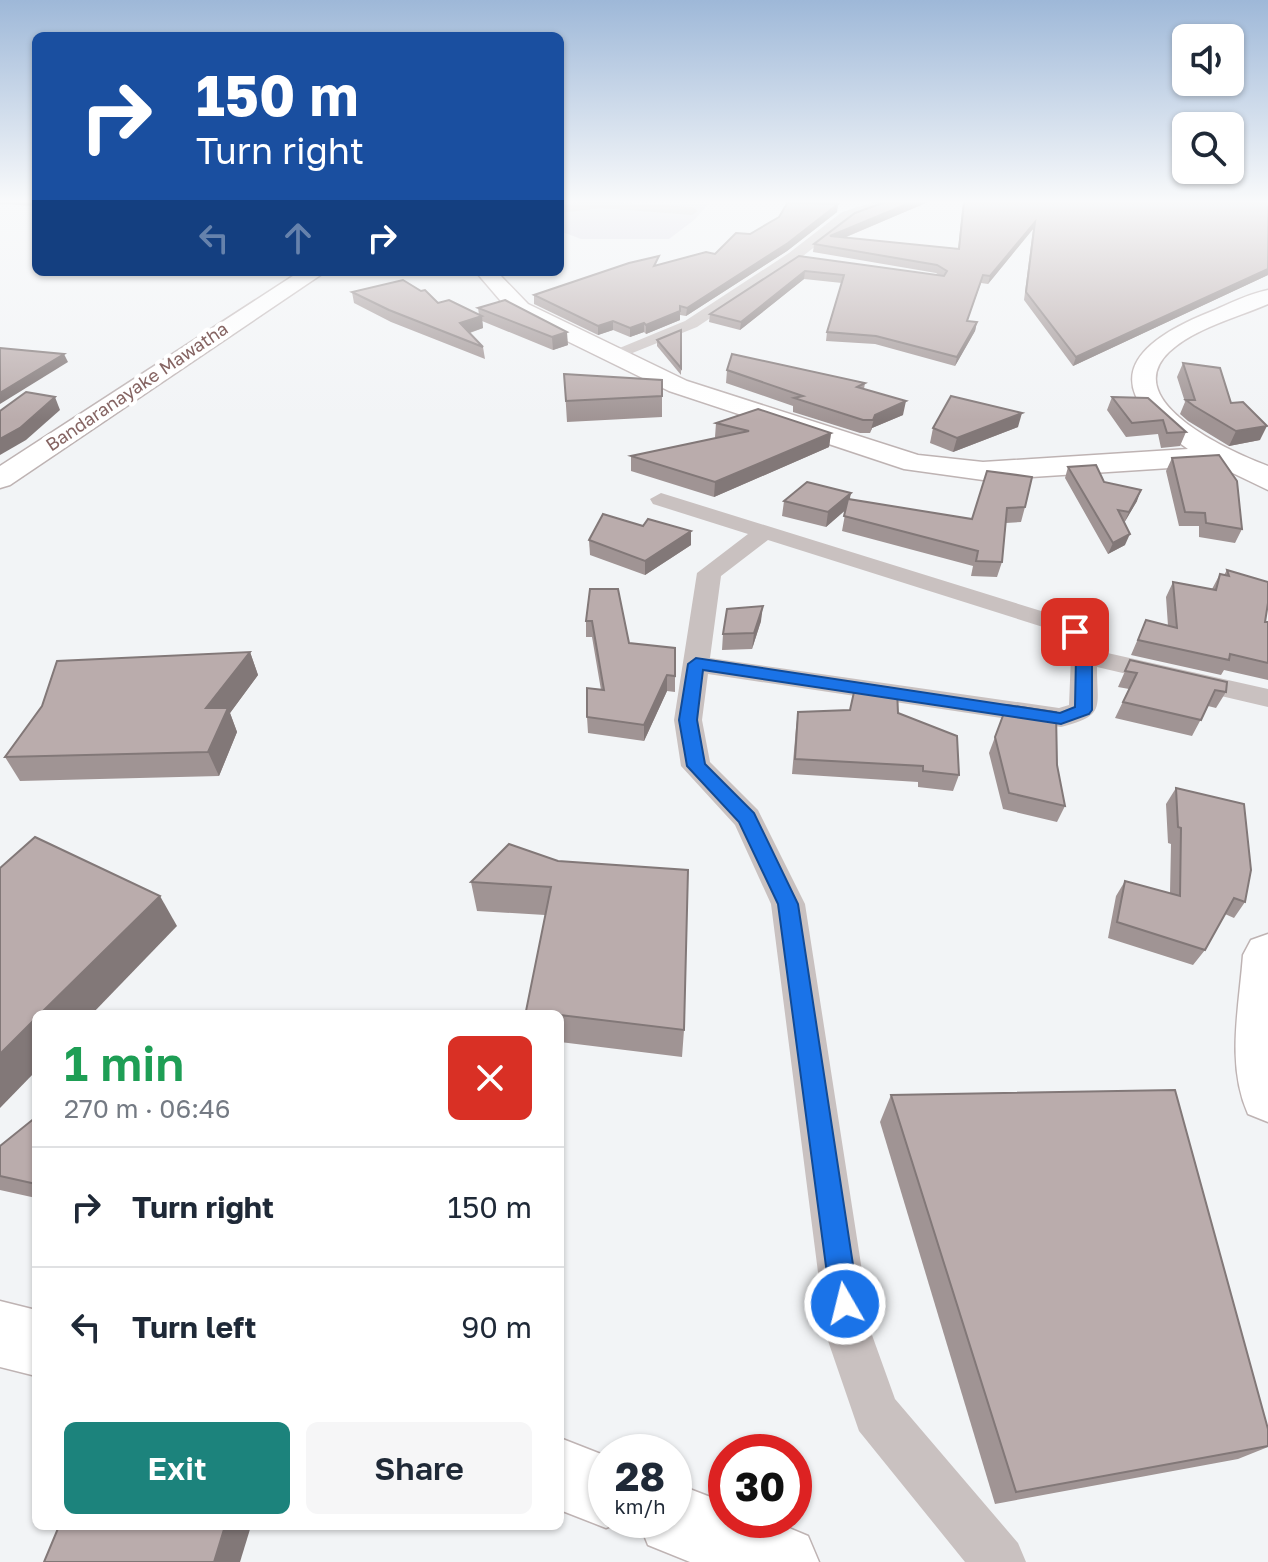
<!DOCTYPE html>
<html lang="en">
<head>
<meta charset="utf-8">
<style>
  :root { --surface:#fff; --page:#f6f6f7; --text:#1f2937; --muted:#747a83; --line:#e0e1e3; --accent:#1c837c }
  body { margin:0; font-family:"Golos Text",sans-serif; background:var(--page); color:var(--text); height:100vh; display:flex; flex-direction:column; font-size:30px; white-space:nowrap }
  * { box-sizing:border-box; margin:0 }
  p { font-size:26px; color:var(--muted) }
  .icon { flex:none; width:44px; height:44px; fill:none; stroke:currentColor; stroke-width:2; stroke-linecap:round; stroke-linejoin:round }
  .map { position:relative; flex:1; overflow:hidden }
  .drawer { position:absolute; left:32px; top:1010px; width:532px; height:520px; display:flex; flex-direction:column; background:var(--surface); border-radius:12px; box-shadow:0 2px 6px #0004 }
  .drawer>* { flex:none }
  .top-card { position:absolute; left:32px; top:32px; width:532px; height:244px; border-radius:12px; box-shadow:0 2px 6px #0004; background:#1a4fa0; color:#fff; overflow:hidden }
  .controls { position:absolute; left:1172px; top:24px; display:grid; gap:16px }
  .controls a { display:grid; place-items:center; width:72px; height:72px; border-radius:12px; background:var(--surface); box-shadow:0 2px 6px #0004; font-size:40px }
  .speed { position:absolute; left:588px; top:1434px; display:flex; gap:16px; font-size:40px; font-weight:700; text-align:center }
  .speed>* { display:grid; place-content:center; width:104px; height:104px; border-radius:50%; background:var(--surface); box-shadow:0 2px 6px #0004; line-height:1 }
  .speed small { font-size:20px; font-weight:400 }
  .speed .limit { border:12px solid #d22; background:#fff; color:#111 }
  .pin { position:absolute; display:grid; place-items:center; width:68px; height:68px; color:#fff; margin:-34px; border-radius:16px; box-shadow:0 4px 12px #0006 }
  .me { position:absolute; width:88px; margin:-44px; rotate:352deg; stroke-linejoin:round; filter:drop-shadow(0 0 6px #0008) }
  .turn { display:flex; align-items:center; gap:28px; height:168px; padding:0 32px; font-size:36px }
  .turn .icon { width:104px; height:104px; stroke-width:2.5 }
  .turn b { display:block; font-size:56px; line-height:68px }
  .lanes { display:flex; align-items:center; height:76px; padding:0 32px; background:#0003; justify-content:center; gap:40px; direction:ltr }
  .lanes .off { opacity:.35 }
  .round { display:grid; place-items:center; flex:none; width:84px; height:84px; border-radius:12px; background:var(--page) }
  .headline { display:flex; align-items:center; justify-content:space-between; height:136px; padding:0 32px }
  h1 { font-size:48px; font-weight:600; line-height:60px; color:#1e9e55 }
  .primary-button { display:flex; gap:16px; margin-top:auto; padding:16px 32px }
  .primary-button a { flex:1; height:92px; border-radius:12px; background:var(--accent); color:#fff; font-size:32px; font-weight:600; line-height:92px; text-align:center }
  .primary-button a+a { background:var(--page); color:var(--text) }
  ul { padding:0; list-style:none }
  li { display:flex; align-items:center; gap:24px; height:120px; padding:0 32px; border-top:2px solid var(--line) }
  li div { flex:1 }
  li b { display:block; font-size:30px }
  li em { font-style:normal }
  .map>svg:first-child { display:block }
  .green { fill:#dad8e3 }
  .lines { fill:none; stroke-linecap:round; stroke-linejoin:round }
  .secondary-casing { stroke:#beb3b3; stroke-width:3 }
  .street { fill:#c9c1c0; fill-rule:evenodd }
  .secondary { fill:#fff; fill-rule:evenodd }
  .wall { fill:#a09494 }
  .shaded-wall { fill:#827878 }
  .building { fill:#baacac; stroke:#827878; stroke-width:2 }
  .route { fill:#1a73e8; stroke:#114b97; stroke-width:2 }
  .labels { text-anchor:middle; stroke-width:8; stroke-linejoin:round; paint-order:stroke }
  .far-street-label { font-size:18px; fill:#866563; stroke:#fff }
</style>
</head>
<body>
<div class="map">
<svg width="1268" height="1562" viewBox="0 0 1268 1562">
  <rect width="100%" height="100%" fill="#f2f4f6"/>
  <path class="green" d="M 711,201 L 694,220 L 669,239 L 581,239 L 560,231 L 560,202 Z"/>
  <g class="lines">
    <defs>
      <g id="secondary">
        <path d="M 299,272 L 325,272 L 10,485 L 0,488 L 0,466 Z"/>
        <path d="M 476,272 L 497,272 L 528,304 L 687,381 L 918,455 L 983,462 L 1188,449 C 1102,390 1120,348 1210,312 C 1229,304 1248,294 1268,290 L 1268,304 C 1236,318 1195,328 1169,352 C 1117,402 1233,453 1268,466 L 1268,490 L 1216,465 L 983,480 L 904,469 L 669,391 L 512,314 Z"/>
        <path d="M 1268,934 L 1268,1122 L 1248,1114 C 1226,1064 1239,1009 1243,955 L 1251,940 Z"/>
        <path d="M 0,1301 L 36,1310 L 36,1376 L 0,1367 Z"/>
        <path d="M 560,1438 L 606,1456 L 606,1520 L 625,1520 L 606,1528 L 560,1510 Z"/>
        <path d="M 674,1483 L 726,1503 L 726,1520 L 770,1520 L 808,1536 L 819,1562 L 690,1562 L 648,1545 L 638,1520 L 674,1520 Z"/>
      </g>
    </defs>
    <use href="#secondary" class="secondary-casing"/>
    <g class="street">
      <path d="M 590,201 L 692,207 L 698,211 L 692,215 L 601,208 L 560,213 L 560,205 Z"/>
      <path d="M 877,201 L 898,201 L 852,218 L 799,259 L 697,327 L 620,358 L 608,358 L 605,354 L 685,321 L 789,253 L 842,212 Z"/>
      <path d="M 661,493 L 1080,623 L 1088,632 L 1089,645 L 1103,652 L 1268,689 L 1268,707 L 1097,667 C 1097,709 1106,715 1061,727 L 708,674 L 702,720 L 710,762 L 758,810 L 805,904 L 872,1335 L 895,1399 L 1018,1543 L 1026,1562 L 965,1562 L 859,1431 L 826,1335 L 771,904 L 735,825 L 681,766 L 674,720 L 697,573 L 748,534 L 653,504 L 650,499 ZM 768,540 L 1062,633 L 1064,649 L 1071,656 L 1069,705 L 1059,708 L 710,658 L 721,576 Z"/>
    </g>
    <use href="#secondary" class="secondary"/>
  </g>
  <g class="wall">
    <path d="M 0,202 L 36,202 L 36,206 L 0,204 Z"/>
    <path d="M 885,202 L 928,202 L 844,238 L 958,249 L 963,202 L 1268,202 L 1268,275 L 1073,366 L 1024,300 L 1033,229 L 988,284 L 981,283 L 967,321 L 977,322 L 975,331 L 955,366 L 875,344 L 826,341 L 827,332 L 842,283 L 804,279 L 740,330 L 709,322 L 710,314 L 799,256 L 940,276 L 936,273 L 813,252 L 814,244 Z"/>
    <path d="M 838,204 L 837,212 L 787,251 L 686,316 L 680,315 L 680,320 L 646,334 L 644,332 L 630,337 L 613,330 L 598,335 L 534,304 L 534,295 L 659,265 L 715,254 L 750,234 Z"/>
    <path d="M 352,292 L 438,303 L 479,315 L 478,308 L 505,300 L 568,345 L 553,350 L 482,321 L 483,328 L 470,333 L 483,347 L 485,359 L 391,322 L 354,303 Z"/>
    <path d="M 681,330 L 681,375 L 657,346 L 657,340 Z"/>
    <path d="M 1183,363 L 1231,403 L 1260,440 L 1229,446 L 1188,421 L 1180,414 L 1185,402 L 1177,377 Z"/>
    <path d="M 727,370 L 865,383 L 864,389 L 903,415 L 872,428 L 870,433 L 860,433 L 793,412 L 793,406 L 726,383 Z"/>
    <path d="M 564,374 L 662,380 L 662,417 L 567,422 Z"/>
    <path d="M 1112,397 L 1148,398 L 1186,432 L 1180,446 L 1161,448 L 1158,434 L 1126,437 L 1107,410 Z"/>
    <path d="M 716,423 L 831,433 L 829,447 L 714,497 L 631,471 L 631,456 L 718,438 L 715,437 Z"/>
    <path d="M 1018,427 L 953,452 L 930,443 L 933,428 Z"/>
    <path d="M 1172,458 L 1242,529 L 1235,543 L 1199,537 L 1199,526 L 1179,526 L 1166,471 Z"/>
    <path d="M 1068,467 L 1104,482 L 1137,501 L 1124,523 L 1125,545 L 1108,554 L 1065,478 Z"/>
    <path d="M 987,471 L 1025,507 L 1021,522 L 1006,523 L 1002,562 L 997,577 L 971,576 L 973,566 L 842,531 L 846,509 L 826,527 L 782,516 L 784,501 L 851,493 L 849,499 L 972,519 Z"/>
    <path d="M 643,526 L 691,531 L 691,545 L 645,575 L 590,555 L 589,540 Z"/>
    <path d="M 1227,570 L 1265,622 L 1268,622 L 1268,680 L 1224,670 L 1221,675 L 1131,655 L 1146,620 L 1168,626 L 1166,597 L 1173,582 L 1212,589 L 1220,574 L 1224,575 Z"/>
    <path d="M 590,589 L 629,643 L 675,676 L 675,692 L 667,691 L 644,741 L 588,733 L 587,717 L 601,690 L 592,637 L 586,637 L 586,621 Z"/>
    <path d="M 761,621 L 752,649 L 722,650 L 723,634 Z"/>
    <path d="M 250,652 L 258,675 L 230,713 L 237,732 L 219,776 L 20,781 L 5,757 Z"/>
    <path d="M 1130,660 L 1226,692 L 1216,708 L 1208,706 L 1192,736 L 1115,718 L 1129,689 L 1118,687 Z"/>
    <path d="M 1007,705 L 1065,806 L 1057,822 L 1003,809 L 989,753 Z"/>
    <path d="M 798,712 L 898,713 L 959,775 L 953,791 L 918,787 L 918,782 L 792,774 L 796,728 Z"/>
    <path d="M 1176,788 L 1245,902 L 1234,918 L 1225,914 L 1205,950 L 1193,965 L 1108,938 L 1116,896 L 1125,881 L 1170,893 L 1171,844 L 1168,843 L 1166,804 Z"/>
    <path d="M 558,861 L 684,1030 L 682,1057 L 560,1042 L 560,1014 L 526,1014 L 545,915 L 477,911 L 471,882 Z"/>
    <path d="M 891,1095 L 1268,1429 L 1268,1447 L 1238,1459 L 995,1504 L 880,1122 Z"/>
    <path d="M 36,1117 L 36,1198 L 0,1190 L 0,1146 Z"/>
  </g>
  <g class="shaded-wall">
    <path d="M 912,202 L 928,202 L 829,244 L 830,236 Z"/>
    <path d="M 838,204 L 837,212 L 787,251 L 686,316 L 687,308 Z"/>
    <path d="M 1035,222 L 1033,229 L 988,284 L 990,276 Z"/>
    <path d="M 1268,269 L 1268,275 L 1073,366 L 1076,357 Z"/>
    <path d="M 805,271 L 804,279 L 740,330 L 741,322 Z"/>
    <path d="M 680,311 L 680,320 L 646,334 L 646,325 Z"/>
    <path d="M 482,316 L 483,328 L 462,335 L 460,323 Z"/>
    <path d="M 613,321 L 613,330 L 598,335 L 598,326 Z"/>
    <path d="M 977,322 L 975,331 L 955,366 L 957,357 Z"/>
    <path d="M 644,323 L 644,332 L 630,337 L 630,328 Z"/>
    <path d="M 567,332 L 568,345 L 553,350 L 552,337 Z"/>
    <path d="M 64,354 L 68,362 L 0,404 L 0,393 Z"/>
    <path d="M 55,397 L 60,410 L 26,440 L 0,455 L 0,439 Z"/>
    <path d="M 906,401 L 903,415 L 872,428 L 870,433 L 875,415 Z"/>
    <path d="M 1022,413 L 1018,427 L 953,452 L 957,438 Z"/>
    <path d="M 1267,426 L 1260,440 L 1229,446 L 1236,431 Z"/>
    <path d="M 831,433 L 829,447 L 714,497 L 715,482 Z"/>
    <path d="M 1141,490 L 1137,501 L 1124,523 L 1129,512 Z"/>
    <path d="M 851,493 L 848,508 L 826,527 L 828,512 Z"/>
    <path d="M 691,531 L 691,545 L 645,575 L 645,561 Z"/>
    <path d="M 1130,534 L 1125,545 L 1108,554 L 1113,543 Z"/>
    <path d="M 763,606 L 761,621 L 752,649 L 754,633 Z"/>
    <path d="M 250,652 L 258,675 L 230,713 L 237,732 L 219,776 L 208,752 L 206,708 Z"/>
    <path d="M 667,675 L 667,691 L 644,741 L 644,725 Z"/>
    <path d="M 160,896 L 177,926 L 92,1014 L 40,1014 Z"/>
    <path d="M 36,1018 L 36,1071 L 0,1108 L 0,1054 Z"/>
    <path d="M 225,1526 L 251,1526 L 240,1562 L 214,1562 Z"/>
  </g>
  <g class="building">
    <path d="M 788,202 L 838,204 L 788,243 L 687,308 L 680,306 L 680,311 L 646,325 L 644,323 L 630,328 L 613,321 L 598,326 L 534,295 L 629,263 L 659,256 L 654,266 L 706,252 L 715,254 L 736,233 L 750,234 L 779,217 Z"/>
    <path d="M 885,202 L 912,202 L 830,236 L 959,249 L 964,202 L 1268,202 L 1268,269 L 1076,357 L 1026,292 L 1035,222 L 990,276 L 983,275 L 967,321 L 977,322 L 957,357 L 876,336 L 827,332 L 844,275 L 805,271 L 741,322 L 710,314 L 799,256 L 944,276 L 947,271 L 937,265 L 814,244 L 855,213 Z"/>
    <path d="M 403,280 L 421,291 L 425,290 L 438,303 L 449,300 L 482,316 L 460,323 L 483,347 L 389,310 L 352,292 Z"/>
    <path d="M 505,300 L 567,332 L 552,337 L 478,308 Z"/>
    <path d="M 681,330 L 681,368 L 657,340 Z"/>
    <path d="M 0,348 L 64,354 L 0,393 Z"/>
    <path d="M 732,354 L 865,383 L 857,387 L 906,401 L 875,415 L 873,420 L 863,420 L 794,398 L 803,396 L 727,370 Z"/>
    <path d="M 1183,363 L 1220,368 L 1231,403 L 1243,402 L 1267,426 L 1236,431 L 1194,406 L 1186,400 L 1195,400 Z"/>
    <path d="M 564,374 L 662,380 L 662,396 L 566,401 Z"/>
    <path d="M 26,392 L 55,397 L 20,428 L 0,439 L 0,411 Z"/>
    <path d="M 951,396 L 1022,413 L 957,438 L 933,428 Z"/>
    <path d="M 1112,397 L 1148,398 L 1186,432 L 1167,433 L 1163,420 L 1132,423 Z"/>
    <path d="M 758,409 L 831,433 L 715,482 L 631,456 L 749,431 L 716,423 Z"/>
    <path d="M 1219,455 L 1237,481 L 1242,529 L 1206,523 L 1205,513 L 1185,512 L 1172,458 Z"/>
    <path d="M 1096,465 L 1104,482 L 1141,490 L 1129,512 L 1118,510 L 1130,534 L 1113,543 L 1068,467 Z"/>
    <path d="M 987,471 L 1032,477 L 1025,507 L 1007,508 L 1002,562 L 976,561 L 978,551 L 844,516 L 848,499 L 972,519 Z"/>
    <path d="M 807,482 L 851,493 L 828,512 L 784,501 Z"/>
    <path d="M 603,514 L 643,526 L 648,519 L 691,531 L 645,561 L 589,540 Z"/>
    <path d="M 1227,570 L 1268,582 L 1268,603 L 1265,622 L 1268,622 L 1268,663 L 1230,654 L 1229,660 L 1138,640 L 1146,620 L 1177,628 L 1173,582 L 1216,590 L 1220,574 L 1229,576 Z"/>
    <path d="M 590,589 L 618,589 L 629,643 L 675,648 L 675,676 L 667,675 L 644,725 L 587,717 L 587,688 L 604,690 L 592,621 L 586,621 Z"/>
    <path d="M 763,606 L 754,633 L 723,634 L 727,609 Z"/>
    <path d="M 250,652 L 206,708 L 228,708 L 208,752 L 5,757 L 42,706 L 57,661 Z"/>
    <path d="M 1130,660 L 1227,682 L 1226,692 L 1215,690 L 1201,720 L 1123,702 L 1137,673 L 1125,671 Z"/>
    <path d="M 856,683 L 897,689 L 898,713 L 957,736 L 959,775 L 923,771 L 923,766 L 795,759 L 798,712 L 850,710 Z"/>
    <path d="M 1007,705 L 1056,712 L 1057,765 L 1065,806 L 1009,793 L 995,737 Z"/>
    <path d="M 1176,788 L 1244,804 L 1251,870 L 1245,902 L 1234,898 L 1205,950 L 1117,922 L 1125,881 L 1180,896 L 1181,828 L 1178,827 Z"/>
    <path d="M 35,837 L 160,896 L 40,1014 L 36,1014 L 36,1018 L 0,1054 L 0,868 Z"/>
    <path d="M 509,844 L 558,861 L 688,870 L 684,1030 L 560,1015 L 560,1014 L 526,1011 L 551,887 L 471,882 Z"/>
    <path d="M 1175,1090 L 1268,1429 L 1268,1446 L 1016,1492 L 891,1095 Z"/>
    <path d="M 36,1117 L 36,1184 L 0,1176 L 0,1146 Z"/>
    <path d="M 59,1526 L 225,1526 L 214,1562 L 44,1562 Z"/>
  </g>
  <linearGradient id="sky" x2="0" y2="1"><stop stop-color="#9eb8d8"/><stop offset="0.48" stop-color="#f9fafb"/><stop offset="1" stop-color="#f9fafb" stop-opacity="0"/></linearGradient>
  <rect width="1268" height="420" fill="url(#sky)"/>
  <path class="route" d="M 1075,627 L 1083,632 L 1084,647 L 1092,654 L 1092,710 L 1089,714 L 1061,724 L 703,670 L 697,720 L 705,764 L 754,813 L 798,904 L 859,1304 L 855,1314 L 845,1318 L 835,1314 L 831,1304 L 778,904 L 739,822 L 687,766 L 679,720 L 688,664 L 696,658 L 1060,713 L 1075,707 L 1076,656 L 1069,649 L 1067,632 Z"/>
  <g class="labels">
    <g class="far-street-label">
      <text transform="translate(137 387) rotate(-34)" y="6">Bandaranayake Mawatha</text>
    </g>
  </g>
</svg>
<div class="controls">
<a><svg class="icon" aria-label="sound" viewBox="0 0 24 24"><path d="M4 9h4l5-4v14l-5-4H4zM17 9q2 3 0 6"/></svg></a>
<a><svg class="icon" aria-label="search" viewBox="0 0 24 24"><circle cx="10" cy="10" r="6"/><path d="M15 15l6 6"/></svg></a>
</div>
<div class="speed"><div>28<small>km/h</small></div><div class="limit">30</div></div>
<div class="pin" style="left:1075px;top:632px;background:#d93025"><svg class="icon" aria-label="arrive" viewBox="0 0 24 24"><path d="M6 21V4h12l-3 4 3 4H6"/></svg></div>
<svg class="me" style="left:845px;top:1304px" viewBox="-20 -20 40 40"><circle r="17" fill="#1a73e8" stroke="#fff" stroke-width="3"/><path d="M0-11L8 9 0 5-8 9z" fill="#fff"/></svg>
<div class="top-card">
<div class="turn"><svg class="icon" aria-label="right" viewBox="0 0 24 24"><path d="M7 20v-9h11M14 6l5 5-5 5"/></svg><div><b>150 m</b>Turn right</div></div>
<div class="lanes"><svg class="icon off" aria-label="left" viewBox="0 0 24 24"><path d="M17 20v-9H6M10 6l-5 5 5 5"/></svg><svg class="icon off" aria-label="ahead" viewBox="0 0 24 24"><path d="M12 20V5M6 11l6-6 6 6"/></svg><svg class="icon" aria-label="right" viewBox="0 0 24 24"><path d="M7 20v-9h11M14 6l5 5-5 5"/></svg></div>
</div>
<section class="drawer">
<div class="headline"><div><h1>1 min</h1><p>270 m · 06:46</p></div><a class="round" style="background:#d93025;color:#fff"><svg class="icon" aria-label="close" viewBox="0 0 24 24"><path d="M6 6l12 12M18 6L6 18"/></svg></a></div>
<ul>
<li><svg class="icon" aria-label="right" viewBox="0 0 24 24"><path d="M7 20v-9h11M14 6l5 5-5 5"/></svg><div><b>Turn right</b></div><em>150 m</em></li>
<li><svg class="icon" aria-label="left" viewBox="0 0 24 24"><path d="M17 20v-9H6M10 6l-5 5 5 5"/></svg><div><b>Turn left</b></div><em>90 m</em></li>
</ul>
<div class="primary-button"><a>Exit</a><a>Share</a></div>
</section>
</div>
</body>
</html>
